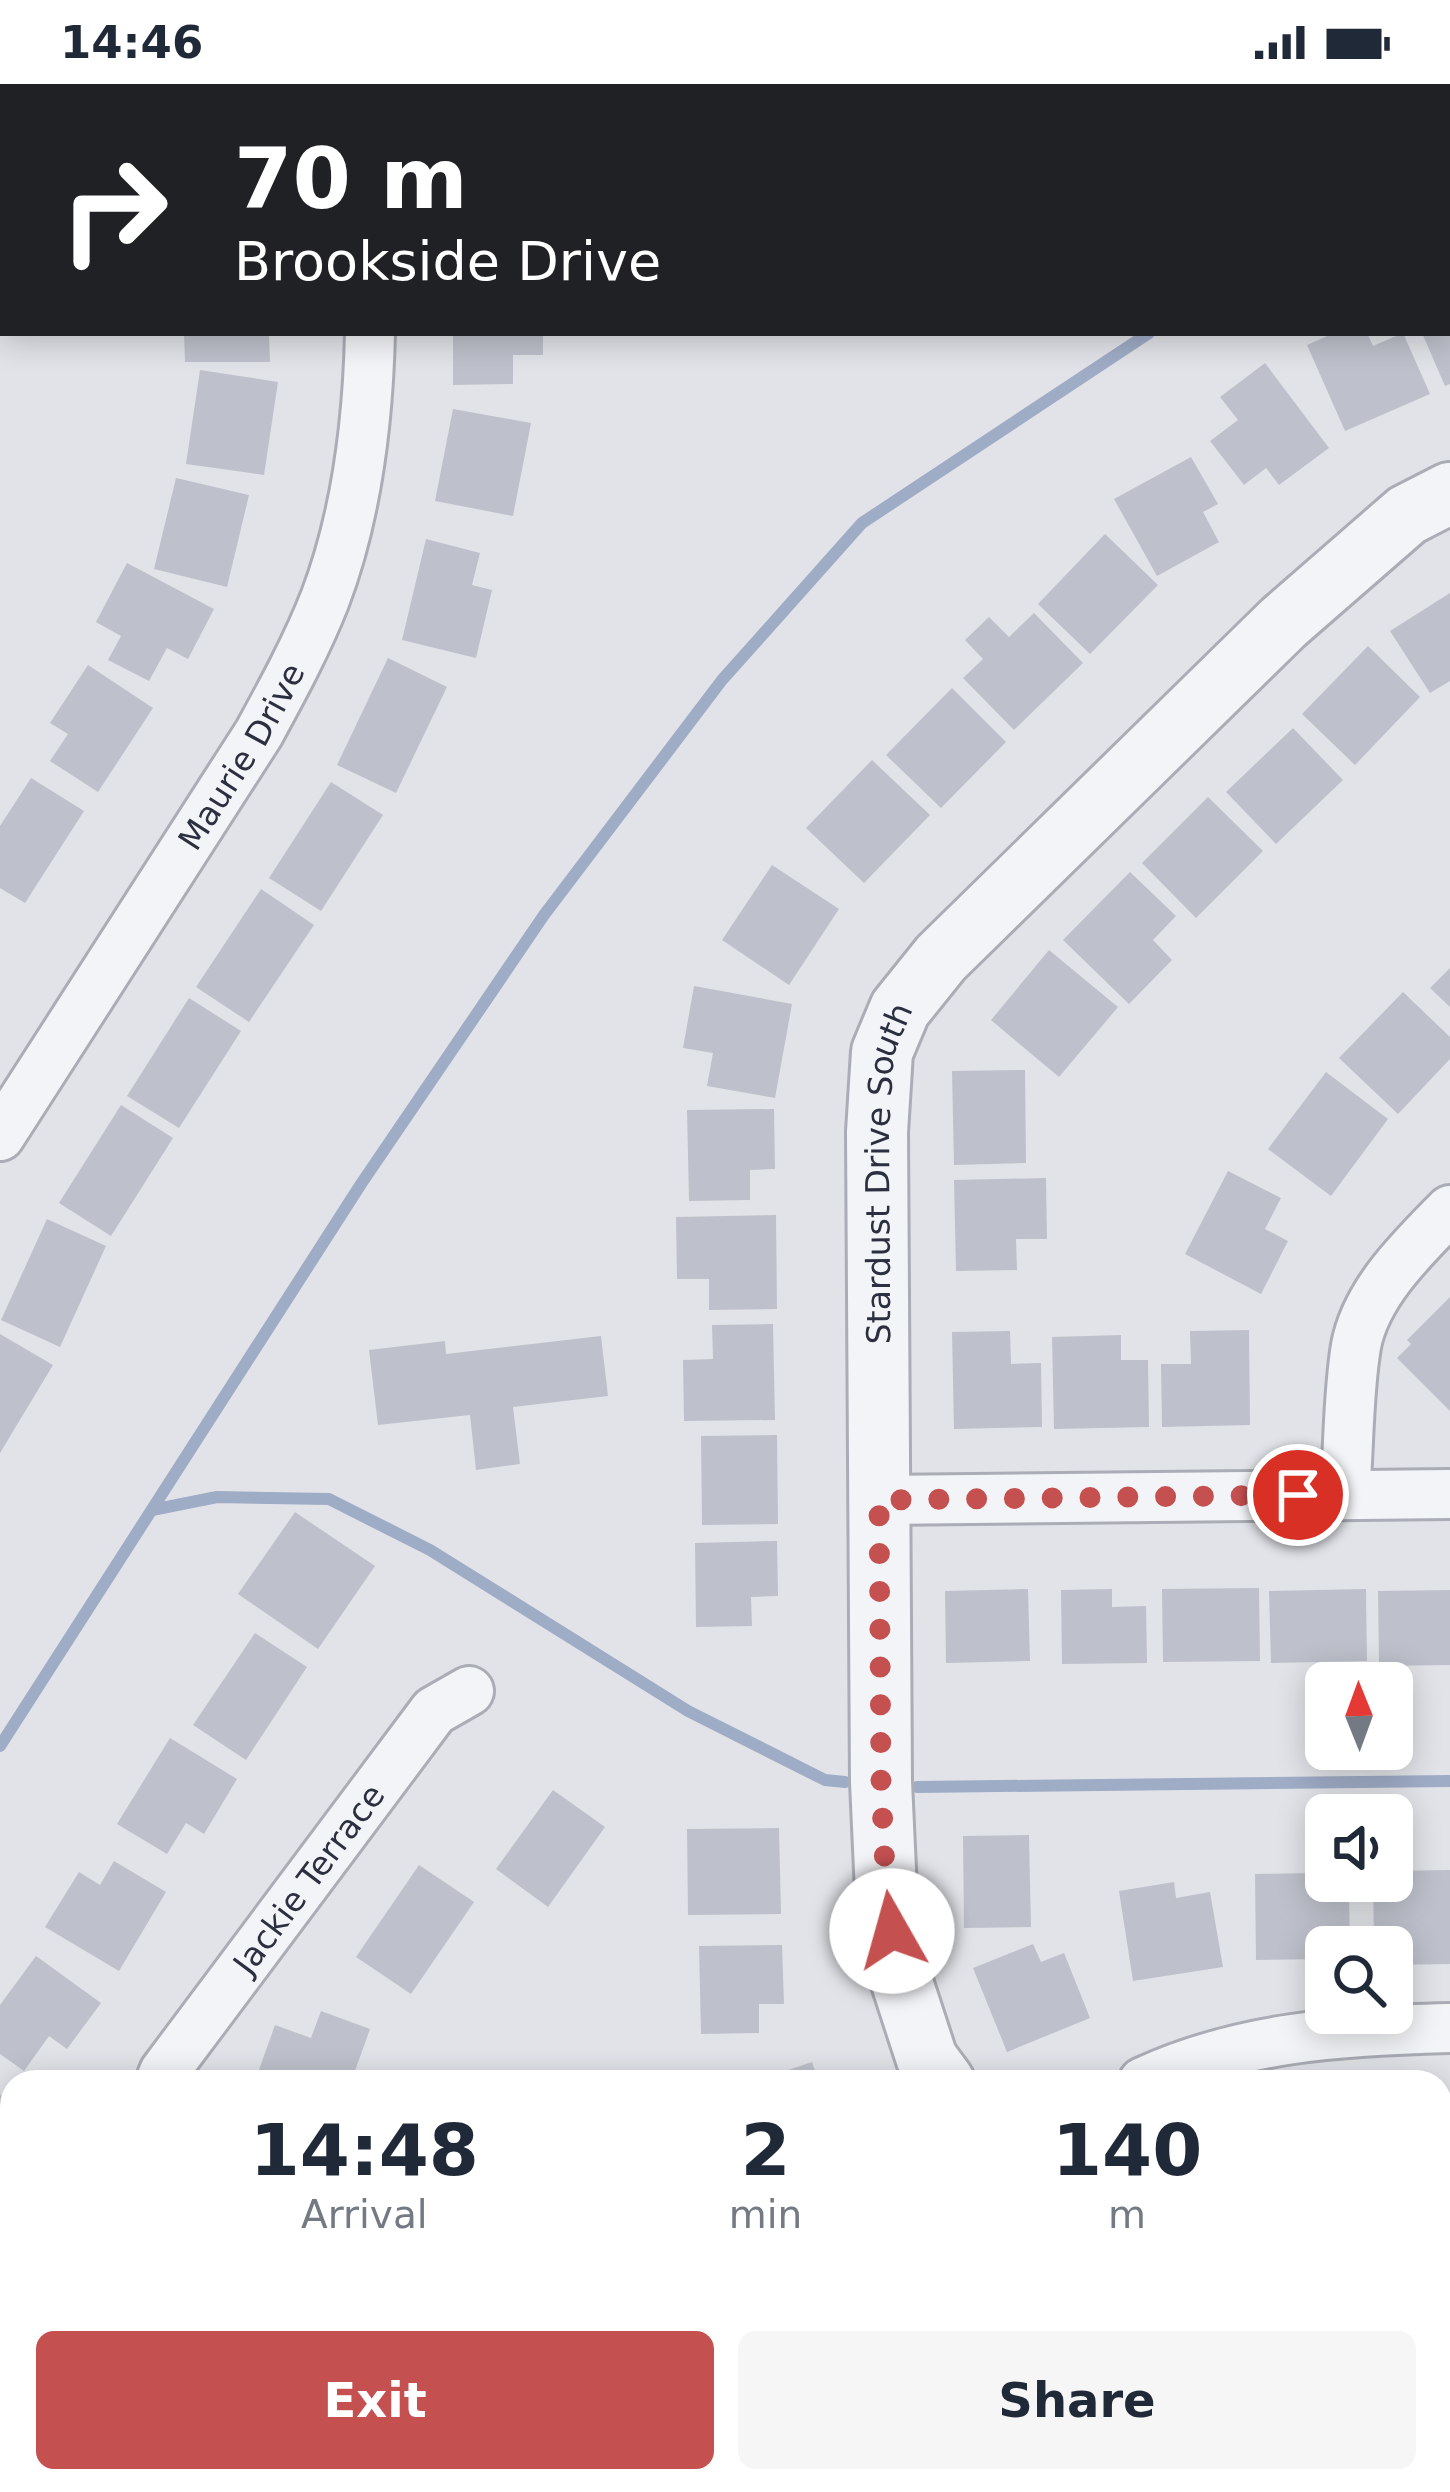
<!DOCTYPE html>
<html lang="en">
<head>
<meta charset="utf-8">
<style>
  :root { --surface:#fff; --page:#f6f6f7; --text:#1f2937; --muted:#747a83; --accent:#c45050 }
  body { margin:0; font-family:"DejaVu Sans",sans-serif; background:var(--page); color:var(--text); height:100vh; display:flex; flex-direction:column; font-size:45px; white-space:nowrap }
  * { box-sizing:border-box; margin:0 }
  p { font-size:39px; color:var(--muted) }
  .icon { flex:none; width:66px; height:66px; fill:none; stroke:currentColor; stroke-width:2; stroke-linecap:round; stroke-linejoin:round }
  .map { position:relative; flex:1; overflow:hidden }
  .drawer { position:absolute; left:0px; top:1986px; width:1452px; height:423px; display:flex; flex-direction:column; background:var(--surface); border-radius:36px 36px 0 0; box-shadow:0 6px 30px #0003 }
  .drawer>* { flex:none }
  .top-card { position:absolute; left:0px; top:0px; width:1452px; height:252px; box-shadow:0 6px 30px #0003; background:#202124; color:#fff; overflow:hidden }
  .needle { width:78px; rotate:359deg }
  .tools { position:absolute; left:1305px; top:1578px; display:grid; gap:24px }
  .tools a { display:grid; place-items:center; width:108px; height:108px; border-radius:18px; background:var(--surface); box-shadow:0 6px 30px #0003; font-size:60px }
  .pin { position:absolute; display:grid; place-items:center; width:102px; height:102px; color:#fff; margin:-51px; border:6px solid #fff; border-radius:50%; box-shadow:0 3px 12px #0007 }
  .me { position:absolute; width:132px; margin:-66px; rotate:353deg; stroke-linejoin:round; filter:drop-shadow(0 0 9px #0008) }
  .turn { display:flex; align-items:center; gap:42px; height:252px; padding:0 36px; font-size:54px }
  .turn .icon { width:156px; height:156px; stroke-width:2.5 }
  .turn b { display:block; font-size:84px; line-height:102px }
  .eta { display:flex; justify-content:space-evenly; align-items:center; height:204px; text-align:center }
  .eta b { font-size:72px; font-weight:800; line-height:84px }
  .primary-button { display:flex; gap:24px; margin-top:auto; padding:24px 36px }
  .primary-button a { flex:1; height:138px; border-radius:18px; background:var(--accent); color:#fff; font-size:48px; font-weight:800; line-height:138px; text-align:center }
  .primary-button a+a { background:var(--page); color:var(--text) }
  .status { display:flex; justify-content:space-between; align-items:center; height:84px; padding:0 60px; background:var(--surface); direction:ltr }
  .status svg { height:33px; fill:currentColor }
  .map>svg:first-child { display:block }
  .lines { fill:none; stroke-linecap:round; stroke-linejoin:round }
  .stream { stroke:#9facc6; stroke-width:12 }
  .building { fill:#bec1cb }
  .minor-casing { stroke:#aaadb5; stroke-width:54 }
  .tertiary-casing { stroke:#aaadb5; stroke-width:66 }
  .minor { stroke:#f3f4f7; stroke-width:48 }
  .tertiary { stroke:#f3f4f7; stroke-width:60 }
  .route { stroke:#c45050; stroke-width:21; stroke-dasharray:0 37.8 }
  .labels { text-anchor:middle; stroke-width:10; stroke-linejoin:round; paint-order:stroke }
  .street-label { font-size:33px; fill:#2b2f3f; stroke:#f0f2f6 }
</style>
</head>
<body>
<div class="status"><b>14:46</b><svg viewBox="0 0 49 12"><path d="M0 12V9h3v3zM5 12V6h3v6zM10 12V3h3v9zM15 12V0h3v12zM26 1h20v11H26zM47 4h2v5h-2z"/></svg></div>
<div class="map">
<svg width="1450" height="2408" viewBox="0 0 1450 2408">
  <rect width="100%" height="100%" fill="#e1e3e8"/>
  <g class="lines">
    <g class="stream">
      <path d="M 1362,3 L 1364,0"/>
      <path d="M 152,1426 L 217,1413 L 329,1415 L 430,1466 L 688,1627 L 825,1696 L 845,1698"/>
      <path d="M 0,1662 L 361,1100 L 544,831 L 722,596 L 862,439 L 1149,249"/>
      <path d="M 917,1703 L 1450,1697"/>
    </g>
  </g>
  <g class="building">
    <path d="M 184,249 L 269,249 L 270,278 L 185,278 Z"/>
    <path d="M 453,249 L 543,249 L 543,271 L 513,271 L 513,300 L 453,301 Z"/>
    <path d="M 1334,249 L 1367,249 L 1373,262 L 1403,249 L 1430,310 L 1345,347 L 1307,261 Z"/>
    <path d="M 1422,249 L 1450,249 L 1450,300 L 1445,302 Z"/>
    <path d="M 1265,279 L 1329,364 L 1279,401 L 1266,384 L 1244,401 L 1210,357 L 1238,336 L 1220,313 Z"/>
    <path d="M 200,286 L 278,298 L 264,391 L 186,380 Z"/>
    <path d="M 453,325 L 531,339 L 513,432 L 435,417 Z"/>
    <path d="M 1191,373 L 1218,420 L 1203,428 L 1219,458 L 1157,492 L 1114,415 Z"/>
    <path d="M 176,394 L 249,411 L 227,503 L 154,485 Z"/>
    <path d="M 1105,450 L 1158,501 L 1090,570 L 1038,520 Z"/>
    <path d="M 426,455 L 480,469 L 472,501 L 492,506 L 476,574 L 402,556 Z"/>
    <path d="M 127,479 L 214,525 L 188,575 L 167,564 L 149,597 L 108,576 L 121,552 L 96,538 Z"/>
    <path d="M 1450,509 L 1450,597 L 1430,609 L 1390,547 Z"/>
    <path d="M 1034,529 L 1083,579 L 1014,646 L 963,594 L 983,575 L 965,556 L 989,533 L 1009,553 Z"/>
    <path d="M 1368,562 L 1420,613 L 1355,681 L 1302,630 Z"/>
    <path d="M 388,574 L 447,603 L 396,709 L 337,681 Z"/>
    <path d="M 88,581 L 153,624 L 98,708 L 50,677 L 68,650 L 50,639 Z"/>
    <path d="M 952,604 L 1006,658 L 941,724 L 886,671 Z"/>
    <path d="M 1293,644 L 1343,696 L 1276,760 L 1226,708 Z"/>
    <path d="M 872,676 L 930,731 L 864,799 L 806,744 Z"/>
    <path d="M 31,694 L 84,727 L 25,819 L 0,804 L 0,742 Z"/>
    <path d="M 331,698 L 383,731 L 321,827 L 269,794 Z"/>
    <path d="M 1208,713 L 1263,767 L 1196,834 L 1142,779 Z"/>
    <path d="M 772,781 L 839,825 L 789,901 L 722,856 Z"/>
    <path d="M 1130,788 L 1176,832 L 1153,856 L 1172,876 L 1129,920 L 1063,856 Z"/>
    <path d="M 261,805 L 314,841 L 249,938 L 196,903 Z"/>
    <path d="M 1049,866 L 1118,923 L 1059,993 L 991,936 Z"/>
    <path d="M 1450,884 L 1450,923 L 1430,904 Z"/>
    <path d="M 694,902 L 792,920 L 775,1014 L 707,1002 L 713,969 L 683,964 Z"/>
    <path d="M 1403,908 L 1450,953 L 1450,975 L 1398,1030 L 1339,974 Z"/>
    <path d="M 189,914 L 241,947 L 179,1044 L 127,1012 Z"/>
    <path d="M 1025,986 L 1026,1079 L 954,1081 L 952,987 Z"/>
    <path d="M 1326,988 L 1388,1035 L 1331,1112 L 1268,1065 Z"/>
    <path d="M 121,1021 L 173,1054 L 111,1152 L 59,1119 Z"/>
    <path d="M 774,1025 L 775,1085 L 750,1086 L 750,1116 L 689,1117 L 687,1026 Z"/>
    <path d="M 1228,1087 L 1281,1114 L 1265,1145 L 1288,1157 L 1261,1210 L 1185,1170 Z"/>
    <path d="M 1046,1094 L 1047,1155 L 1016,1155 L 1017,1186 L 956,1187 L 954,1096 Z"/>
    <path d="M 776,1131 L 777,1225 L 709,1226 L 709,1195 L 677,1195 L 676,1133 Z"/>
    <path d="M 47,1135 L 106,1162 L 60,1263 L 1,1236 Z"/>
    <path d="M 1450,1213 L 1450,1327 L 1397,1274 L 1411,1260 L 1407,1256 Z"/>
    <path d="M 773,1240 L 775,1336 L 684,1337 L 683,1276 L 713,1275 L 712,1241 Z"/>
    <path d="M 1249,1246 L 1250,1341 L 1162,1343 L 1161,1280 L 1191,1280 L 1190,1247 Z"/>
    <path d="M 1010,1247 L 1011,1280 L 1041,1279 L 1042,1343 L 954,1345 L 952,1248 Z"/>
    <path d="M 0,1250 L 53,1281 L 0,1369 Z"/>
    <path d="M 1121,1251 L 1121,1276 L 1148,1276 L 1149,1343 L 1054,1345 L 1052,1253 Z"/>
    <path d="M 601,1252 L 608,1312 L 513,1323 L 520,1380 L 476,1386 L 470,1331 L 378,1341 L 369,1266 L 445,1257 L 446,1270 Z"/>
    <path d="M 777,1351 L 778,1440 L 702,1441 L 701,1352 Z"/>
    <path d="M 295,1428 L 375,1482 L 318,1565 L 238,1510 Z"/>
    <path d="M 777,1457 L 778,1512 L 751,1513 L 752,1542 L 696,1543 L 695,1459 Z"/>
    <path d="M 1259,1504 L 1260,1577 L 1163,1578 L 1162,1505 Z"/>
    <path d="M 1028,1505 L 1030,1577 L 946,1579 L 945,1507 Z"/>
    <path d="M 1112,1505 L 1112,1523 L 1146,1522 L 1147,1579 L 1062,1580 L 1061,1506 Z"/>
    <path d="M 1366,1505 L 1367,1577 L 1271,1579 L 1269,1507 Z"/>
    <path d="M 1450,1506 L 1450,1581 L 1379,1582 L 1378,1507 Z"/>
    <path d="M 255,1549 L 307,1583 L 246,1676 L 193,1641 Z"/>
    <path d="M 170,1654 L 237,1695 L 204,1750 L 186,1739 L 167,1770 L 117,1740 Z"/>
    <path d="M 553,1706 L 605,1743 L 548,1823 L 496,1785 Z"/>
    <path d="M 779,1744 L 781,1830 L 688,1831 L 687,1745 Z"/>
    <path d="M 1029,1751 L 1031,1843 L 964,1844 L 963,1752 Z"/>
    <path d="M 114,1777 L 166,1808 L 119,1887 L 45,1843 L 79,1788 L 100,1801 Z"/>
    <path d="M 419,1781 L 474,1818 L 411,1910 L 356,1873 Z"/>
    <path d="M 1450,1786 L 1450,1880 L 1392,1881 L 1392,1863 L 1374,1863 L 1373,1797 L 1392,1797 L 1392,1787 Z"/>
    <path d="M 1318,1789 L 1318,1811 L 1349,1811 L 1350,1863 L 1326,1863 L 1326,1875 L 1256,1876 L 1255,1790 Z"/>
    <path d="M 1174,1798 L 1176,1814 L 1210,1808 L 1223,1883 L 1133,1897 L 1119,1807 Z"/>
    <path d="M 1033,1860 L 1041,1878 L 1064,1869 L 1090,1934 L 1007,1968 L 973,1884 Z"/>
    <path d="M 782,1861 L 784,1920 L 759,1920 L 759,1949 L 701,1950 L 699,1862 Z"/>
    <path d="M 36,1872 L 101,1919 L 67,1965 L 49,1952 L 24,1987 L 0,1970 L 0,1921 Z"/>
    <path d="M 321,1927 L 370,1945 L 351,1998 L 255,1997 L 275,1941 L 311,1954 Z"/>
    <path d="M 812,1978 L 819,1998 L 756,1998 L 756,1997 Z"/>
    <path d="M 0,2011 L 12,2015 L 12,2096 L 4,2120 L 0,2118 Z"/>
    <path d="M 1440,2073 L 1446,2073 L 1447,2129 L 1440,2129 Z"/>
    <path d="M 1440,2243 L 1450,2243 L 1450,2336 L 1440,2337 Z"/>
    <rect x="134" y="2397" width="68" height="11"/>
    <path d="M 1079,2397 L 1119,2397 L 1128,2408 L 1066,2408 Z"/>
  </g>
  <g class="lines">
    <defs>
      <g id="minor">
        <path d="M 369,0 L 369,3"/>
        <path id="s1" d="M 0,1052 L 259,649 C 283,605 307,561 325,515 C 357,431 368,338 370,249"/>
        <path d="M 1345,1410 C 1349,1361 1348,1310 1356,1262 C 1366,1208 1414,1163 1450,1126"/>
        <path d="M 879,1416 L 1450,1410"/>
        <path id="s2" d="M 160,1998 L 164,1988 L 434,1627 L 469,1607"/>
        <path d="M 1143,1998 C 1243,1952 1342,1947 1450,1944"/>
        <path d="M 55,2397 L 55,2408"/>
      </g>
      <g id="tertiary">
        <path id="s3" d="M 944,1998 L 927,1975 L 898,1886 L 886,1808 L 881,1698 L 877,1048 L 882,968 L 900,925 L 941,874 L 1283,539 L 1407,431 L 1450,409"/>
        <path d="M 1305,2397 L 1345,2408"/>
      </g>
    </defs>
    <use href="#minor" class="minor-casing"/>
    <use href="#tertiary" class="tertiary-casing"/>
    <use href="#minor" class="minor"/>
    <use href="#tertiary" class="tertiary"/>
  </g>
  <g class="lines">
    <path class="route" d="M 892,1847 L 886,1808 L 881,1698 L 879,1416 L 1298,1411"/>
  </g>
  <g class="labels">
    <g class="street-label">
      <text dy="12" stroke="none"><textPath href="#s1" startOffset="450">Maurie Drive</textPath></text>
      <text dy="12" stroke="none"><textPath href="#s3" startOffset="921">Stardust Drive South</textPath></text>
      <text dy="12" stroke="none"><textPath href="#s2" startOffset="252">Jackie Terrace</textPath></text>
    </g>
  </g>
</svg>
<div class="tools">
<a><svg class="needle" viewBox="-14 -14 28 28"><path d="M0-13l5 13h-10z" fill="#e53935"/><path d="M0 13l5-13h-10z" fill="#747a83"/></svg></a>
<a><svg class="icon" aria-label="sound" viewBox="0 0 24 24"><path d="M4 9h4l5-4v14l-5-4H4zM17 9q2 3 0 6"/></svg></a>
<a><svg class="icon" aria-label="search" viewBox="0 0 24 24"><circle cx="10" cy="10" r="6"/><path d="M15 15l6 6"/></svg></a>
</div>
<div class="pin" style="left:1298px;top:1411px;background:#d93025"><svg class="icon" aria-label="arrive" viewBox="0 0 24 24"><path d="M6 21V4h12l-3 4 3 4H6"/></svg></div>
<svg class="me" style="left:892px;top:1847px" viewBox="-20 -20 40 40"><circle r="19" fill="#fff"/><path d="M0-13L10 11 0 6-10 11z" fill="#c45050"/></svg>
<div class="top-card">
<div class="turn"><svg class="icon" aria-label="right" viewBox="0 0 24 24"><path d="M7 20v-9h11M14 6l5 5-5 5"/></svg><div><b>70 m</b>Brookside Drive</div></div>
</div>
<section class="drawer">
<div class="eta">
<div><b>14:48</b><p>Arrival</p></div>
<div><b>2</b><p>min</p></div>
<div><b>140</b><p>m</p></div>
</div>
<div class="primary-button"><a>Exit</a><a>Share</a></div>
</section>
</div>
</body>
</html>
